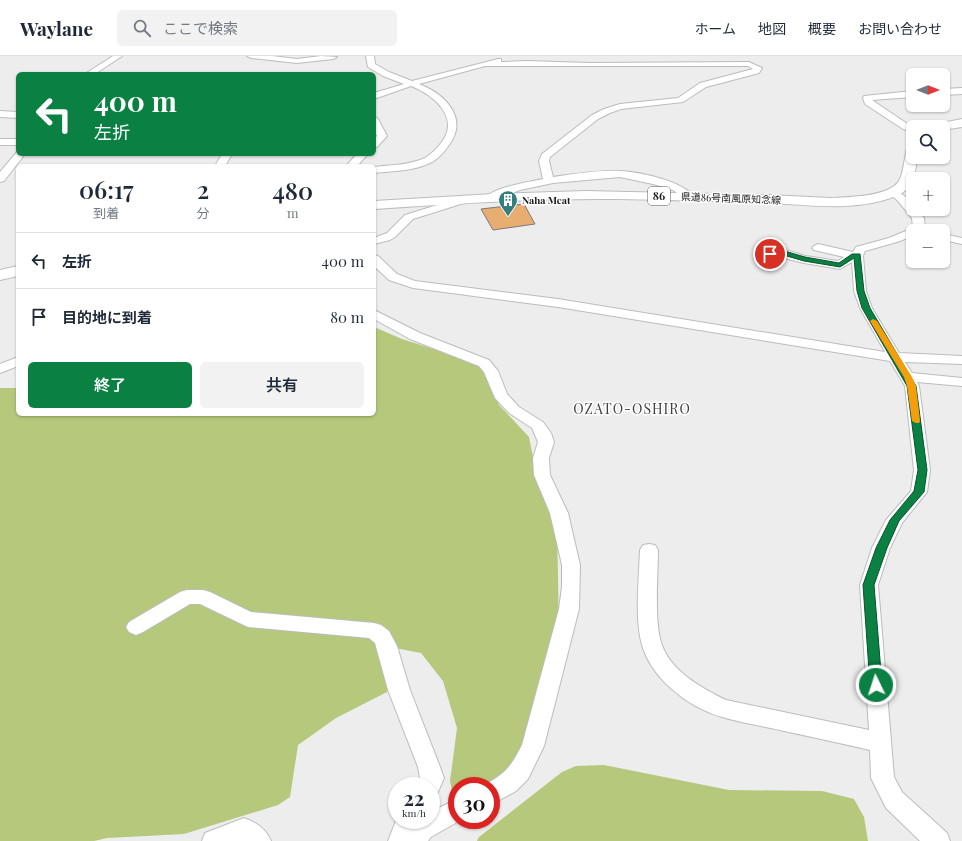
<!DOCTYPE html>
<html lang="ja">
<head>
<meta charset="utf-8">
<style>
  :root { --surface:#fff; --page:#f2f2f3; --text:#1f2937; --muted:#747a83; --line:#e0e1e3; --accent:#0b8043 }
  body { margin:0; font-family:"Playfair Display","Noto Sans JP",serif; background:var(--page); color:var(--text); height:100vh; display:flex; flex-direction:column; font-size:15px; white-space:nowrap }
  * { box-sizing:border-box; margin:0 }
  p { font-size:13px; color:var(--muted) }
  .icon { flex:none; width:22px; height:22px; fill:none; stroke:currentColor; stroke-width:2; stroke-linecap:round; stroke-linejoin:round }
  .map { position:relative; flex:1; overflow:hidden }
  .details { position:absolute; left:16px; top:108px; width:360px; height:252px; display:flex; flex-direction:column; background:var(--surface); border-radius:6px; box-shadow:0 1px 3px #0004 }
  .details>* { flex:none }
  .banner { position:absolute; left:16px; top:16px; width:360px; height:84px; border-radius:6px; box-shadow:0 1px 3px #0004; background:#0b8043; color:#fff; overflow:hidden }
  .needle { width:26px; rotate:90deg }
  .fabs { position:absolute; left:906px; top:12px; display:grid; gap:8px }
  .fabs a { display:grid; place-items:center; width:44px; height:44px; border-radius:6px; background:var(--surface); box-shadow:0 1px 3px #0004; font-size:20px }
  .speed { position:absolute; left:388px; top:721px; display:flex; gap:8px; font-size:20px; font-weight:700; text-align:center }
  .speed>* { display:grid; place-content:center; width:52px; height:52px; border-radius:50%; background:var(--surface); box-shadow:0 1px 3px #0004; line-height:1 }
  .speed small { font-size:10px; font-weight:400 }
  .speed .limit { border:6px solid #d22; background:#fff; color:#111 }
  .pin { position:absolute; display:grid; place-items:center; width:34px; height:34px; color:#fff; margin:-17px; border:2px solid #fff; border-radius:50%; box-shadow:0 1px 4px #0007 }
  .me { position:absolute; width:44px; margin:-22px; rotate:356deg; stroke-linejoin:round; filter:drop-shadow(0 0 3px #0008) }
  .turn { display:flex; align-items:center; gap:14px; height:84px; padding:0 12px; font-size:18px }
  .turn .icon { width:52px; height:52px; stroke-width:2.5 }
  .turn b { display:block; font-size:28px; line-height:34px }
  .eta { display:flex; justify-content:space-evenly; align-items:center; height:68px; text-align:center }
  .eta b { font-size:24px; font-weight:600; line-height:28px }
  .primary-button { display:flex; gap:8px; margin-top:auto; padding:8px 12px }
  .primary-button a { flex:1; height:46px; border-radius:6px; background:var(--accent); color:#fff; font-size:16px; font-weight:600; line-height:46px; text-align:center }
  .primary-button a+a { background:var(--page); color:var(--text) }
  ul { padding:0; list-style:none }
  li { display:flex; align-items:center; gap:12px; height:56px; padding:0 12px; border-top:1px solid var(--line) }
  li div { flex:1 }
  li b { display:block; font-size:15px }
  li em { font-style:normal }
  header { display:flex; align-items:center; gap:24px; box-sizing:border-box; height:56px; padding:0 20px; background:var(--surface); border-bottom:1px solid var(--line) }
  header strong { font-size:19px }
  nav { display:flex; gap:22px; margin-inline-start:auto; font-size:14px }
  .search { width:280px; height:36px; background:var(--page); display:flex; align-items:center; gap:10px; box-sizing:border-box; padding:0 14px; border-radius:6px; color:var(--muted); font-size:15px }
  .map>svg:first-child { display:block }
  .forest { fill:#b5c87b }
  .building { fill:#e8ad71; stroke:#7b7a7a }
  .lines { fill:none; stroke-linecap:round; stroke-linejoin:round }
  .minor-casing { stroke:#bbbcbd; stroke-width:2 }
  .major-casing { stroke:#bbbcbd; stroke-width:2 }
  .minor { fill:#fff; fill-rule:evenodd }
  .major { fill:#fff; fill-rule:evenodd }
  .route { fill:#0b8043; stroke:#07532c }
  .slow { fill:#f59e0b }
  .labels { text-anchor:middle; stroke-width:3; stroke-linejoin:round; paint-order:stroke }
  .far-street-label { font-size:10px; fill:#171718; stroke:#fff }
  .far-poi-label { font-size:10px; font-weight:bold; fill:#171718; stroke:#fff; text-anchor:start }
  .shield { fill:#fff; stroke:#5d5d5d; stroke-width:1 }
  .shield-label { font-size:11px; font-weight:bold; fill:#171718 }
  .quarter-label { font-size:14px; letter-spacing:1px; fill:#404041; stroke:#fff }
</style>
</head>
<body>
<header>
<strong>Waylane</strong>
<div class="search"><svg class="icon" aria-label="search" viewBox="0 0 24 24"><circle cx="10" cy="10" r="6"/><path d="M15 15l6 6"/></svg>ここで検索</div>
<nav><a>ホーム</a><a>地図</a><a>概要</a><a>お問い合わせ</a></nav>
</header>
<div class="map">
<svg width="962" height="785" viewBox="0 0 962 785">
  <rect width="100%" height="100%" fill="#ededee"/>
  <g class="forest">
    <path d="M 374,271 L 402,283 L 477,307 L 485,317 L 499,349 L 529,381 L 537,421 L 557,467 L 559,578 L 516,712 L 489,730 L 457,730 L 457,738 L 453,739 L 450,725 L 457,672 L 443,625 L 421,597 L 395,592 L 388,603 L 387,636 L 336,662 L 298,689 L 290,741 L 278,749 L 184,778 L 107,782 L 94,785 L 0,785 L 0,332 L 18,332 L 18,358 L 374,358 Z"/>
    <path d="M 604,709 L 729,734 L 822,735 L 854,743 L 864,761 L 868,785 L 477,785 L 479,781 L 562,716 L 576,710 Z"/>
  </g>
  <path class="building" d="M 524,148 L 535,168 L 493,174 L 481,153 Z"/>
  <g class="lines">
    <defs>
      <g id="minor">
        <path d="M 113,0 L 122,0 L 95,18 L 85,18 Z"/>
        <path d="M 247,0 L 272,0 L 297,3 L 321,0 L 337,1 L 333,3 L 297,7 L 251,2 Z"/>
        <path d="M 366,0 L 374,0 L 375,8 L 389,16 L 412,25 L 498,3 L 501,3 L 501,6 L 526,5 L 590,7 L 749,6 L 762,12 L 759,17 L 706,31 L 683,46 L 621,53 L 610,57 L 598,63 L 550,101 L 549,105 L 553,121 C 575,118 598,114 620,115 C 640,116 683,125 694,141 L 693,143 L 685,143 L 673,134 L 653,128 L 620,121 L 553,127 L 520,134 L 494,144 L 486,144 L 485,142 C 494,131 529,126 543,123 L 539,105 L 542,98 L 592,59 L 604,53 L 620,48 L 678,42 L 700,27 L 753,13 L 748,10 L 485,10 L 419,28 C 445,38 469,62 449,89 C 445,95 439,102 432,106 C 415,115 393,115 374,117 L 374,111 C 391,109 410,109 425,102 C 431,98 437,93 441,87 C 461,62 434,39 411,30 L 374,43 L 374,37 L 404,28 L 383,20 L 368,11 Z"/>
        <path d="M 962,32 L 962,38 L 943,39 L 943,33 Z"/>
        <path d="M 913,35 L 913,41 L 872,44 L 909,69 L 916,71 L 913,71 L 913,76 L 903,73 L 865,48 L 863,42 L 864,40 Z"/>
        <path d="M 0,55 L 18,56 L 18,62 L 0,61 Z"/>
        <path d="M 374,60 L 378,63 L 387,80 L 377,91 L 374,92 L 374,83 L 377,80 L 374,73 Z"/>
        <rect x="0" y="83" width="18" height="6"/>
        <path d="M 17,96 L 18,96 L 18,98 L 25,98 L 4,125 L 0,126 L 0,116 Z"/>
        <path d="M 222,98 L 232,98 L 225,110 L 215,110 Z"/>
        <path d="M 357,98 L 368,98 L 357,110 L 346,110 Z"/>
        <path d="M 893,133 L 906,141 L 913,149 L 913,153 L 916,153 L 924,162 L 925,174 L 913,175 L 913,180 L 897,186 L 865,195 L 863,200 L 866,235 L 872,252 L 899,297 L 962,300 L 962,308 L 905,306 L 912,317 L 962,322 L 962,330 L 917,326 L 919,330 L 930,414 L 927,436 L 902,467 L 890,492 L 878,529 L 894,721 L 902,736 L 947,777 L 950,785 L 920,785 L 886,752 L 871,722 L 870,694 C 841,687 812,681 784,675 C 763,670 742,667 722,661 C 687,651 649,621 641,585 C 635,560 639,520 640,494 L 643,489 L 649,488 L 655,489 L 658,494 C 658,519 654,563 661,586 C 669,614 701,632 726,644 L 869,674 L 860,529 L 872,492 L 886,464 L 911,435 L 914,414 L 905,330 L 890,305 L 558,251 L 413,232 L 389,224 L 374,210 L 374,199 L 378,200 L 397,218 L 415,225 L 558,243 L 885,296 L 860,252 L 854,235 L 852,206 L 840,213 L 804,207 L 776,200 L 773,206 L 765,206 C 763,203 762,200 764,197 C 771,186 797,198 806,200 C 817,202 827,203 838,205 L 844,201 L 814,194 L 812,192 L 814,190 L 818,188 L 853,196 L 856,191 L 889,182 L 913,172 L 912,162 L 898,145 L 888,136 Z"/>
        <path d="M 463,141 L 467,142 L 468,144 L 467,146 L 413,163 L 395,181 L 390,184 L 374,188 L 374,182 L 387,177 L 405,159 Z"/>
        <path d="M 943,178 L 962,182 L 962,188 L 943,184 Z"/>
        <path d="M 374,254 L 420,277 L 489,304 L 498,315 L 507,338 L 519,351 L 543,366 L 551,377 L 554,386 L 549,402 L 550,419 L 568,457 L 580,509 L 579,553 L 544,690 L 528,723 L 516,735 L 491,749 L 491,730 L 483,730 C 506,717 510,712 522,689 L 559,553 L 562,531 L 562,509 L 550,457 L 534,419 L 533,402 L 538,386 L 532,372 L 509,357 L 495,342 L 484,316 L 479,310 L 410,283 L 374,263 Z"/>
        <path d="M 18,301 L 18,310 L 0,317 L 0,308 Z"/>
        <path d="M 187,534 L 203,534 L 210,536 L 251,556 L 374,567 L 381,569 L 389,575 L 397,590 L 410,634 L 440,711 L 444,722 L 437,738 L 431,740 L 431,730 L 417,730 L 420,722 L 418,711 L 388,634 L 375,587 L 369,582 L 248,571 L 200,548 L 190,548 L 143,576 L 136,579 L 129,576 L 126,571 L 129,566 L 180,536 Z"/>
        <path d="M 457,743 L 457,764 L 461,764 L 431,781 L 428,785 L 388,785 L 397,762 L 397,764 L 431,764 L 431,756 Z"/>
        <path d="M 244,762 C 256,766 266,773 271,785 L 202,785 L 205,777 Z"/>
      </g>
      <g id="major">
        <path d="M 962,63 L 962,71 L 943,74 L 943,71 L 935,71 L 937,68 Z"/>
        <path d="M 913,89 L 913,101 L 917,101 C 915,118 914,133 896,140 C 856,156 811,149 770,147 C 719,145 667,144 616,143 C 535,142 454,148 374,153 L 374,145 L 494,138 L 585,135 L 769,139 L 831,142 C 848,141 892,141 900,123 C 904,114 904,103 907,93 L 909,90 Z"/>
        <path d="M 18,210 L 18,220 L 0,224 L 0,214 Z"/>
      </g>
    </defs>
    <use href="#minor" class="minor-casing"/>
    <use href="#major" class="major-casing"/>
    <use href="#minor" class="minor"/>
    <use href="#major" class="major"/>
  </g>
  <path class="route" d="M 772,194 L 781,194 L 805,201 L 839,207 L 852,198 L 860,198 L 864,235 L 870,252 L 916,330 L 927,414 L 924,436 L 899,465 L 887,492 L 874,529 L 882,629 L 880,633 L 876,634 L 872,633 L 870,629 L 863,529 L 876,492 L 890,464 L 914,435 L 918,414 L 907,330 L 862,252 L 857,235 L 854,202 L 840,211 L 804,205 L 780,198 L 767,200 L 767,197 Z"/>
  <path class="slow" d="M 873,263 L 877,265 L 912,321 L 916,330 L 920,365 L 919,367 L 916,367 L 912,365 L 907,330 L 904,321 L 870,265 Z"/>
  <defs>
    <symbol id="building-pin" viewBox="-11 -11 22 30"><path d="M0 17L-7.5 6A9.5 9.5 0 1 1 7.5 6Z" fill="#367f80" stroke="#fff"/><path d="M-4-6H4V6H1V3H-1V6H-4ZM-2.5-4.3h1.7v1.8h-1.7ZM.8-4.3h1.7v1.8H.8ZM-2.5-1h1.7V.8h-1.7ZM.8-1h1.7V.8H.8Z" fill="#fff"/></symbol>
  </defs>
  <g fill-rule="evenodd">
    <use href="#building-pin" x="497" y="133" width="22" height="30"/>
  </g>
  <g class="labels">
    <g class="far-street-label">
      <text transform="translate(731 142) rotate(2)" y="4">県道86号南風原知念線</text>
    </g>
    <g class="far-poi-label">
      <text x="522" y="148">Naha Meat</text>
    </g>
    <rect class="shield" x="648" y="131" width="22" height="18" rx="3"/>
    <g class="shield-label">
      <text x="659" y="144">86</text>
    </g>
    <g class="quarter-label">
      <text x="632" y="358">OZATO-OSHIRO</text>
    </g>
  </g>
</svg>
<div class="fabs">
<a><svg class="needle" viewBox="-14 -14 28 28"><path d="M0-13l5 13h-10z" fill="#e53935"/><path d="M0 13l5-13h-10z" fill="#747a83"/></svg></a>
<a><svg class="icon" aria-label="search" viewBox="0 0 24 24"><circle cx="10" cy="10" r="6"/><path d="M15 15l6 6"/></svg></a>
<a>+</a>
<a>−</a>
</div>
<div class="speed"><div>22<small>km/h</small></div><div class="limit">30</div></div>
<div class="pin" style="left:770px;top:198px;background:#d93025"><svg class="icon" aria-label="arrive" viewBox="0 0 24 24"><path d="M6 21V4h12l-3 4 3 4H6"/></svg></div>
<svg class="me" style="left:876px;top:629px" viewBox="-20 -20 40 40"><circle r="17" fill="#0b8043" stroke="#fff" stroke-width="3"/><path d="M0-11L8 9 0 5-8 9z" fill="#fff"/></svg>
<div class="banner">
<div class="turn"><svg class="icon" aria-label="left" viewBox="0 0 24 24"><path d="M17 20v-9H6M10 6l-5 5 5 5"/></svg><div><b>400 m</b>左折</div></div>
</div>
<section class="details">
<div class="eta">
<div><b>06:17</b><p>到着</p></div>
<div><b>2</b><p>分</p></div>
<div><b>480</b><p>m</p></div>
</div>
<ul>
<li><svg class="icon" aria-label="left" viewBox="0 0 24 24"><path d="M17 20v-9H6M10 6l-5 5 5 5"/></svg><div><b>左折</b></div><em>400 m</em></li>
<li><svg class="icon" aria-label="arrive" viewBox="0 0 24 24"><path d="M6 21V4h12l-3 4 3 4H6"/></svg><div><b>目的地に到着</b></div><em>80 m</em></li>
</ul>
<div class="primary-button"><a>終了</a><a>共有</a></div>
</section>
</div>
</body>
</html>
